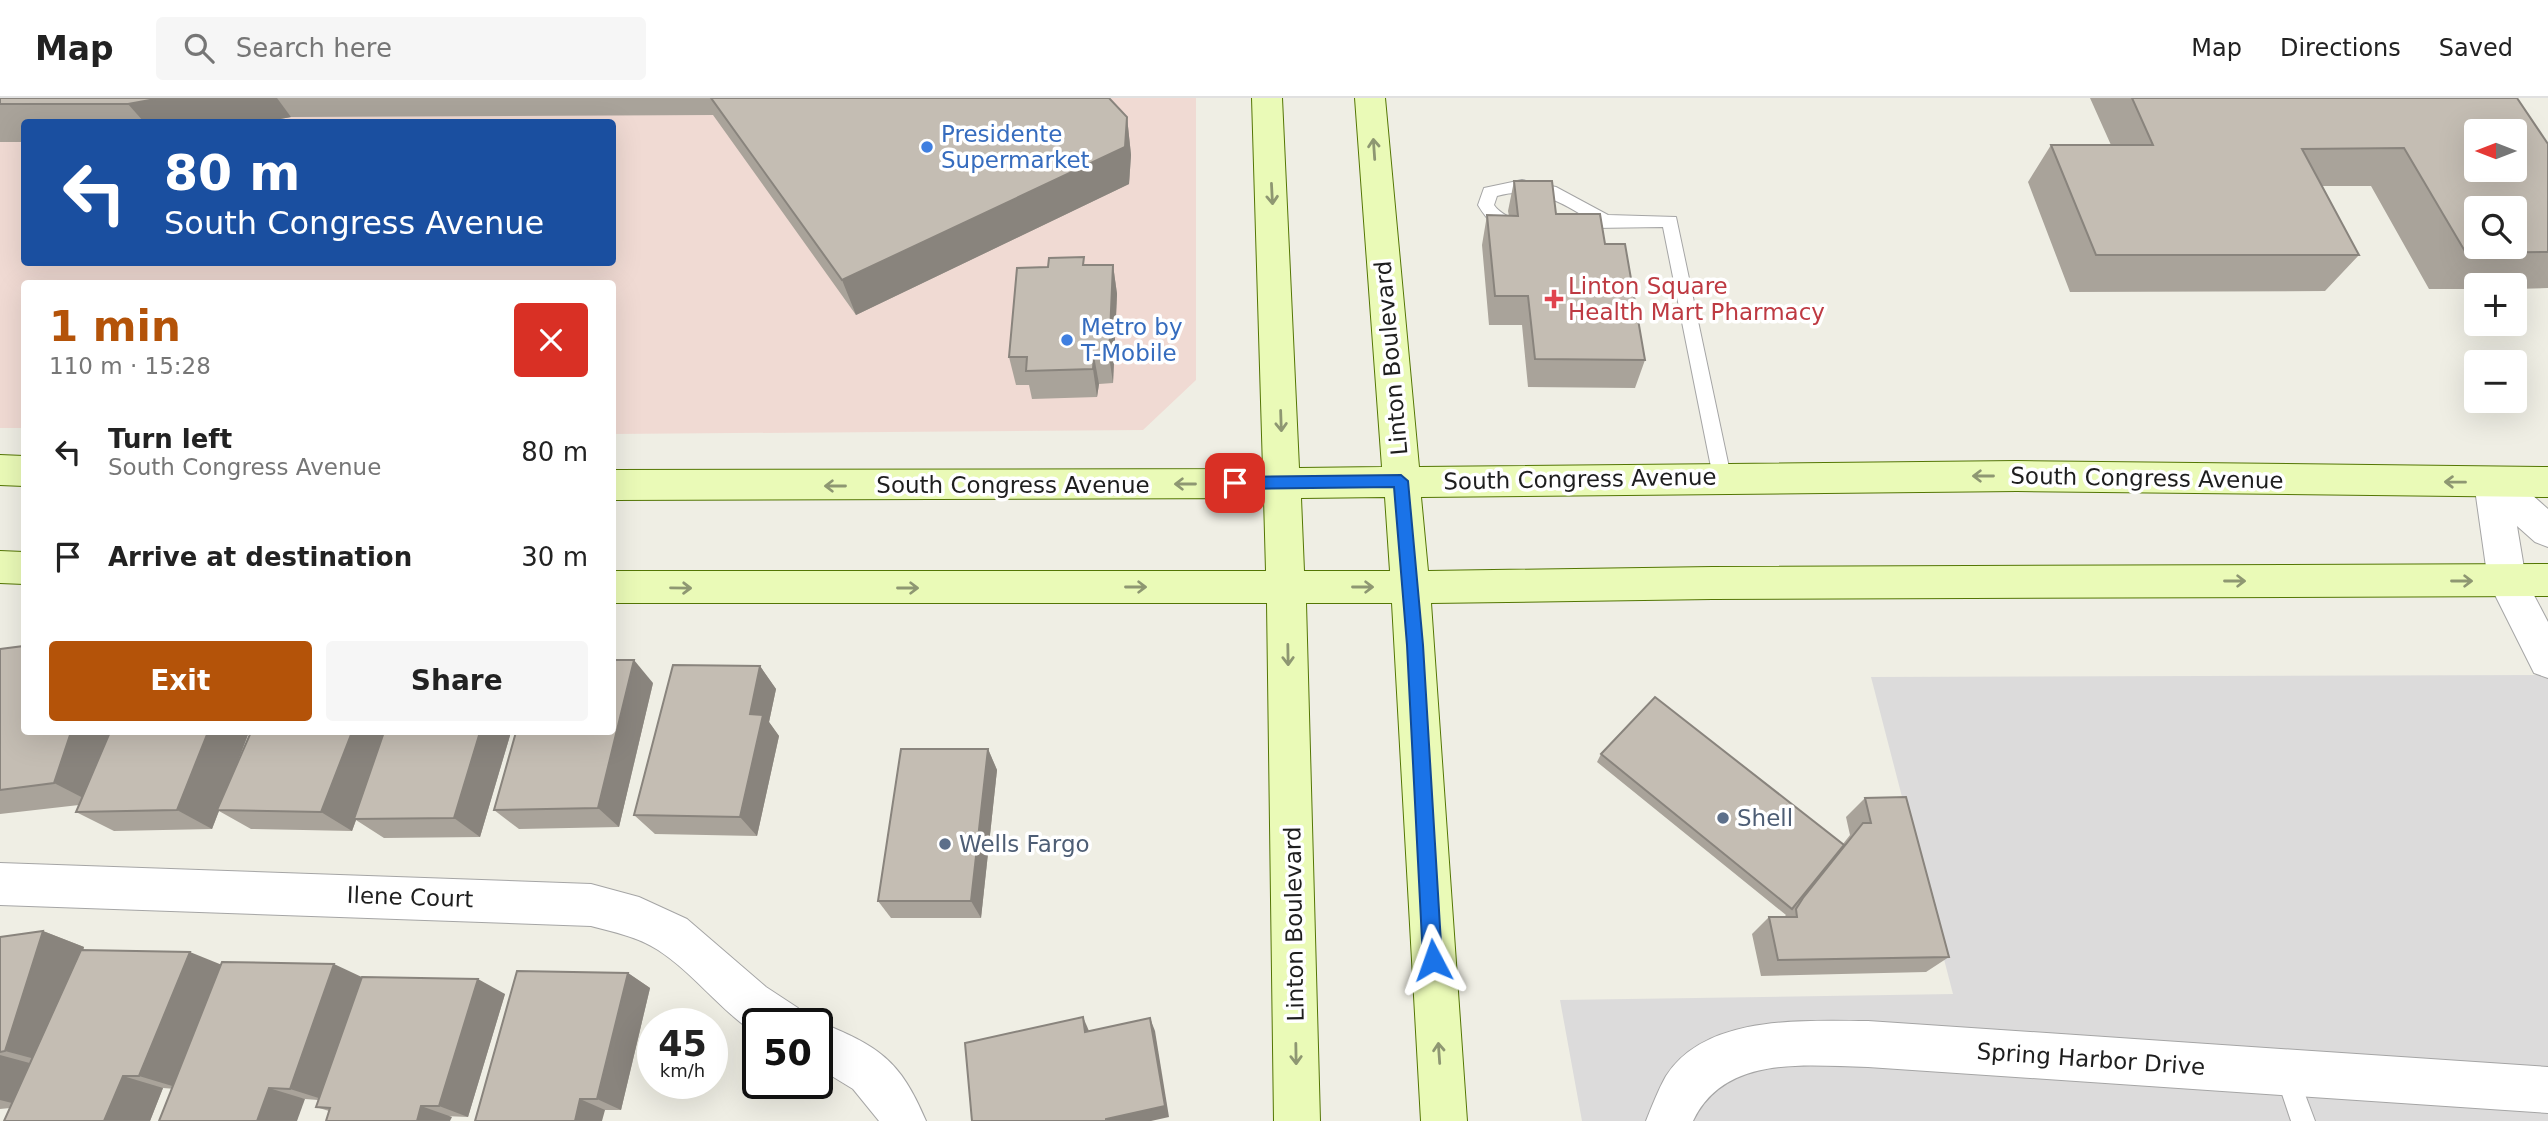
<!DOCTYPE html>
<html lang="en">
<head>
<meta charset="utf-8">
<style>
  :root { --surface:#fff; --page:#f6f6f6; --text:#222; --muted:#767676; --line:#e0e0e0; --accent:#b45309 }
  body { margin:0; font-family:"DejaVu Sans",sans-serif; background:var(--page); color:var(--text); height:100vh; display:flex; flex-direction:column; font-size:26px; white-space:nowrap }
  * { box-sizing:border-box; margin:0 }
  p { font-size:23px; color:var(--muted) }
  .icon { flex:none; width:38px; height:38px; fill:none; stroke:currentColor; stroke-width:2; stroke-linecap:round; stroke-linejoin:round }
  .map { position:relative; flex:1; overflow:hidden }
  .details { position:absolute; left:21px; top:182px; width:595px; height:455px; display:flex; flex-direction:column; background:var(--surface); border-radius:7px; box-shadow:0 7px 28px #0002 }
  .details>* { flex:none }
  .guide { position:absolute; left:21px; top:21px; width:595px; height:147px; border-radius:7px; box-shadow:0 7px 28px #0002; background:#1a4fa0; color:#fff; overflow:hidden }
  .needle { width:46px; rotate:270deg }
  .tools { position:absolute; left:2464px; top:21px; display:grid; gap:14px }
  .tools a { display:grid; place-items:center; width:63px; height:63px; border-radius:7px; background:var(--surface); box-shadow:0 7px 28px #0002; font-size:35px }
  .speed { position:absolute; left:637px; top:910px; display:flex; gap:14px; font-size:35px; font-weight:700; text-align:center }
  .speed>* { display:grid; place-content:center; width:91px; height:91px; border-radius:50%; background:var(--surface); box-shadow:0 7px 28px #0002; line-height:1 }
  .speed small { font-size:18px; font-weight:400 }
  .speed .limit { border:4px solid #111; border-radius:10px; background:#fff; color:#111 }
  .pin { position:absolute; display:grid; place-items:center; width:60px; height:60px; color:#fff; margin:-30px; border-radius:14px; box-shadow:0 4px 10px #0006 }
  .me { position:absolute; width:77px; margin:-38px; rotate:356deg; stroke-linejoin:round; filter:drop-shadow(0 0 5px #0008) }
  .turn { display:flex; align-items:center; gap:24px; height:147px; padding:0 28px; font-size:32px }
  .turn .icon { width:91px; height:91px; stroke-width:2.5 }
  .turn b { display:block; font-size:49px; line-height:60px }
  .round { display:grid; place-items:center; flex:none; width:74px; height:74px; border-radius:7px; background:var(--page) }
  .headline { display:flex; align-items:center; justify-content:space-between; height:119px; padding:0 28px }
  h1 { font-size:42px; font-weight:800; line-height:52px; color:var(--accent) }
  .cta { display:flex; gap:14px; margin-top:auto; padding:14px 28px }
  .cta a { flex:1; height:80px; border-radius:7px; background:var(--accent); color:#fff; font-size:28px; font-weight:800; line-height:80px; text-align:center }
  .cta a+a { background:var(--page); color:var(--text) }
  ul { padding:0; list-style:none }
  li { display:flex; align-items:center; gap:21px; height:105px; padding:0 28px }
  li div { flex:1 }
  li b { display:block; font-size:26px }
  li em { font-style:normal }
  header { display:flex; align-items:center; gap:42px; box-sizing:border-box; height:98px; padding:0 35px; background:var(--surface); border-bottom:2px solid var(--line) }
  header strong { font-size:33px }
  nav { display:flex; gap:38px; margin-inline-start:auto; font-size:24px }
  .search { width:490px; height:63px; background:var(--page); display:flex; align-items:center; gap:18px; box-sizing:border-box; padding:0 24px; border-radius:7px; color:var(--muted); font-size:26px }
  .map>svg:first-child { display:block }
  .residential { fill:#dcdbdb }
  .commercial { fill:#f0dad3; fill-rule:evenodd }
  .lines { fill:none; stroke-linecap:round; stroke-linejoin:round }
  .lane-casing { stroke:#a5a5a5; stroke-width:2 }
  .street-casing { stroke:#a5a5a5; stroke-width:2 }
  .secondary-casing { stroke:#547604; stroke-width:2 }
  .lane { fill:#fff; fill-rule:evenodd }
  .street { fill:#fff; fill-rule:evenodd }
  .secondary { fill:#eafab7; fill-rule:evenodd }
  .wall { fill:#a9a39a }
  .shaded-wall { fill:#89847d }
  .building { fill:#c4bdb3; stroke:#89847d; stroke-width:2; fill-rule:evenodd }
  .oneway { stroke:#8e9772 }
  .route { fill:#1a73e8; stroke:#114b97; stroke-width:2 }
  .shop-dot { fill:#3f7fe0; stroke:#fff; stroke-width:2.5 }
  .health-dot { fill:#e0444e; stroke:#fff; stroke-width:2.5 }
  .service-dot { fill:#5c6f8a; stroke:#fff; stroke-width:2.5 }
  .labels { text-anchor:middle; stroke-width:7; stroke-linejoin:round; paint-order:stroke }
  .shop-label { font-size:23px; fill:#366cbe; stroke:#fff; text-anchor:start }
  .health-label { font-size:23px; fill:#be3a42; stroke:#fff; text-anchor:start }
  .street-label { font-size:23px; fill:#1e1e1e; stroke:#fff }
  .service-label { font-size:23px; fill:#4e5e75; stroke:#fff; text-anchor:start }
</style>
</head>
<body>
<header>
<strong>Map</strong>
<div class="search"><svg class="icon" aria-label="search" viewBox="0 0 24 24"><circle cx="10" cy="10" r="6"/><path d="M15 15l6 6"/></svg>Search here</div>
<nav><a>Map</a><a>Directions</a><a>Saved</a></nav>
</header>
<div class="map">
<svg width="2548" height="1023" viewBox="0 0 2548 1023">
  <rect width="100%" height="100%" fill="#efeee4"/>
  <path class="residential" d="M 2548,577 L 2548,1023 L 1582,1023 L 1560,902 L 1953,896 L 1871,579 Z"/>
  <path class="commercial" d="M 0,0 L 1196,0 L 1196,282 L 1143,332 L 613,336 L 612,186 L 24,186 L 24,330 L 0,330 ZM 24,24 L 612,24 L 612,164 L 24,164 Z"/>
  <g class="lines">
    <defs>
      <g id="lane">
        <path d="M 1522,82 L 1556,89 L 1608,117 L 1676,119 L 1731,379 L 1728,384 L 1722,386 L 1716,384 L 1713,379 L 1663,129 L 1593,130 L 1585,124 L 1587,120 C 1558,102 1532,88 1497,98 L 1494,107 C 1500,117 1513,118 1518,128 L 1516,132 C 1498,137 1486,120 1478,107 L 1484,90 Z"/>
        <path d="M 2286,964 L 2294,967 L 2315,1023 L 2291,1023 L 2275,975 L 2278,967 Z"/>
      </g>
      <g id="street">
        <path d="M 2492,369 L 2505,373 L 2548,411 L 2548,449 L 2535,444 L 2517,428 L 2526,482 L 2548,524 L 2548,580 L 2534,575 L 2488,483 L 2474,384 L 2479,373 Z"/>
        <path d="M 0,765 L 591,786 L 639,799 L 687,821 L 766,889 L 798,910 L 804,926 L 758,926 L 758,937 C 720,913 695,876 658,852 C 638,839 614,834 591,828 L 0,807 Z"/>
        <path d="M 817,923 C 878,948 900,961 926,1023 L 879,1023 L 853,991 L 817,969 L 817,926 L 811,926 Z"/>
        <path d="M 1868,923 L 2548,969 L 2548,1015 L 1868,969 C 1806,968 1725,956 1693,1023 L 1646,1023 C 1652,1008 1658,992 1666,978 C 1706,916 1804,923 1868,923 Z"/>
      </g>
      <g id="secondary">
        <path d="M 1252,0 L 1282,0 L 1299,370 L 1382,369 L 1355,0 L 1385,0 L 1419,369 L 2017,363 L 2548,369 L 2548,399 L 2017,393 L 1421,399 L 1428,473 L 1712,469 L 2548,466 L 2548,498 L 1712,501 L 1431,505 L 1467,1023 L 1421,1023 L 1392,505 L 1306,505 L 1320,1023 L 1274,1023 L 1267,505 L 612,505 L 612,473 L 1266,473 L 1264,400 L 612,402 L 612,372 L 1263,371 ZM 1385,399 L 1390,473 L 1304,473 L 1301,400 Z"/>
        <path d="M 0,357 L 24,358 L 24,388 L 0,387 Z"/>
        <path d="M 0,453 L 24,454 L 24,486 L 0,485 Z"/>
      </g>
    </defs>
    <use href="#lane" class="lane-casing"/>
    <use href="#street" class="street-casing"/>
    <use href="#secondary" class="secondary-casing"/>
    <use href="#lane" class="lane"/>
    <use href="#street" class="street"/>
    <use href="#secondary" class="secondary"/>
  </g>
  <g class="wall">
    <path d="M 0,0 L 1109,0 L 1127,19 L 1131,57 L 1129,86 L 856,217 L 713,17 L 291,19 L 264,24 L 24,24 L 24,44 L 0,44 Z"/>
    <path d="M 2090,0 L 2517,0 L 2548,46 L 2548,190 L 2515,191 L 2515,187 L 2476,187 L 2476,191 L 2429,191 L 2371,88 L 2322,88 L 2359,157 L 2325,193 L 2070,194 L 2028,84 L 2051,47 L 2111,47 Z"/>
    <path d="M 1514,83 L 1556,116 L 1605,146 L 1645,262 L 1635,290 L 1528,289 L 1522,227 L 1489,227 L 1482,147 L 1487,117 L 1509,118 L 1508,113 Z"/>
    <path d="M 1085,167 L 1113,167 L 1117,196 L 1113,285 L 1099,286 L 1097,299 L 1032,301 L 1029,287 L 1016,287 L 1009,259 Z"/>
    <path d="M 0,551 L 24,634 L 249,634 L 235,671 L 511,634 L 480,739 L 384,740 L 356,722 L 352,733 L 251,731 L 219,713 L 212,731 L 114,733 L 76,714 L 79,707 L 0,716 Z"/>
    <path d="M 760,568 L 776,591 L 769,624 L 779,638 L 757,738 L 655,736 L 634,717 Z"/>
    <path d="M 653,585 L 619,729 L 519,731 L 494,712 Z"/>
    <path d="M 988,651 L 997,672 L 981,820 L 891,820 L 878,803 Z"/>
    <path d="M 1601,656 L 1843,746 L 1850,737 L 1846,719 L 1865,700 L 1949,859 L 1926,874 L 1761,878 L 1752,836 L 1769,819 L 1784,819 L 1786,817 L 1597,664 Z"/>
    <path d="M 43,833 L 84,849 L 83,852 L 221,867 L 363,879 L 505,896 L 468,1019 L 329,1013 L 316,1009 L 318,1002 L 163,990 L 150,1023 L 4,1023 L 10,1010 L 0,1011 L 0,839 Z"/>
    <path d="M 628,875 L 650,890 L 621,1012 L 605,1012 L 475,1023 Z"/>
  </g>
  <g class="shaded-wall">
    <path d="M 161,0 L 277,0 L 291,19 L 264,24 L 144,24 L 128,6 Z"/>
    <path d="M 1127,19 L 1131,57 L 1129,86 L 856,217 L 842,182 Z"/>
    <path d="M 1113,167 L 1117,196 L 1113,285 L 1109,258 Z"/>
    <path d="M 1094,258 L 1099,286 L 1097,299 L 1093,271 Z"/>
    <path d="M 634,562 L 653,585 L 619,729 L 598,710 Z"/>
    <path d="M 760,568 L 776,591 L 769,624 L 779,638 L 757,738 L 740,719 L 750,616 Z"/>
    <path d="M 71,634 L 115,634 L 93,705 L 54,685 Z"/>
    <path d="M 208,634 L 249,634 L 212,731 L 177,712 Z"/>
    <path d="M 352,634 L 388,634 L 354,721 L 356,722 L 352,733 L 321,714 Z"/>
    <path d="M 480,634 L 511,634 L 480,739 L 454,720 Z"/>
    <path d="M 988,651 L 997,672 L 981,820 L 971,803 Z"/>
    <path d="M 43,833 L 84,849 L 50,965 L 5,953 Z"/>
    <path d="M 190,854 L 227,869 L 179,990 L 139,978 Z"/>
    <path d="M 334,866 L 366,881 L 325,1002 L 290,991 Z"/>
    <path d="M 628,875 L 650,890 L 621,1012 L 597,1001 Z"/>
    <path d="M 478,881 L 505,896 L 468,1019 L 439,1008 Z"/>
    <path d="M 1083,919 L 1089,933 L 1085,934 Z"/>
    <path d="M 1150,920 L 1155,933 L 1169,1019 L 1151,1023 L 1106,1023 Z"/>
    <path d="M 0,957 L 37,967 L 24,1008 L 0,1002 Z"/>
    <path d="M 123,978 L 163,990 L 150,1023 L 104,1023 Z"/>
    <path d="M 269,990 L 305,1001 L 297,1023 L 257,1023 Z"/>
    <path d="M 580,1001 L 605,1012 L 602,1023 L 575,1023 Z"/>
    <path d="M 421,1008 L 452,1019 L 450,1023 L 417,1023 Z"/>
  </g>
  <g class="building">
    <path d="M 0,0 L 161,0 L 128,6 L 0,6 Z"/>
    <path d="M 711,0 L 1109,0 L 1127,19 L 1125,49 L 842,182 Z"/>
    <path d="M 2132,0 L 2517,0 L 2548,46 L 2548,154 L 2466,155 L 2404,50 L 2302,51 L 2359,157 L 2096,157 L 2051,47 L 2153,47 ZM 2476,33 L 2515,33 L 2515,72 L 2476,72 ZM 2476,110 L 2515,110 L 2515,149 L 2476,149 Z"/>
    <path d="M 1514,83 L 1552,83 L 1556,116 L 1600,116 L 1605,146 L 1625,146 L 1645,262 L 1535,261 L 1528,198 L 1495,198 L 1487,117 L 1518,118 Z"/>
    <path d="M 1084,159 L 1083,167 L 1113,167 L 1109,258 L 1094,258 L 1093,271 L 1026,273 L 1027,259 L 1009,259 L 1017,170 L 1048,169 L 1049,160 Z"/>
    <path d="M 24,548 L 24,634 L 71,634 L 54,685 L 0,692 L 0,551 Z"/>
    <path d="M 612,562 L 634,562 L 598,710 L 494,712 L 516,634 L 612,634 Z"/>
    <path d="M 673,567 L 760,568 L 750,616 L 763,617 L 740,719 L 634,717 Z"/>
    <path d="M 1655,599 L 1844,747 L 1792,811 L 1601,656 Z"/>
    <path d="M 110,634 L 208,634 L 177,712 L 76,714 Z"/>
    <path d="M 251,634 L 352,634 L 321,714 L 217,712 Z"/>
    <path d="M 384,634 L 480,634 L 454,720 L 354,721 Z"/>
    <path d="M 901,651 L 988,651 L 971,803 L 878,803 Z"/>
    <path d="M 1906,699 L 1949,859 L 1778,862 L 1769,819 L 1797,819 L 1796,811 L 1803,800 L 1863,725 L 1871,725 L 1865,700 Z"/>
    <path d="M 43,833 L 5,953 L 0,954 L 0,839 Z"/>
    <path d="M 81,852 L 190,854 L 139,978 L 123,978 L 104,1023 L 4,1023 Z"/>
    <path d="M 222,864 L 334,866 L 290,991 L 269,990 L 257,1023 L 159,1023 Z"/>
    <path d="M 517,873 L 628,875 L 597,1001 L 580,1001 L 575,1023 L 475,1023 Z"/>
    <path d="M 362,879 L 478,881 L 439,1008 L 421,1008 L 417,1023 L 326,1023 L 330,1010 L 316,1009 Z"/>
    <path d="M 1083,919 L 1085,934 L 1150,920 L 1165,1008 L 1106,1021 L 1106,1023 L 972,1023 L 965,945 Z"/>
  </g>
  <defs><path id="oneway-shaft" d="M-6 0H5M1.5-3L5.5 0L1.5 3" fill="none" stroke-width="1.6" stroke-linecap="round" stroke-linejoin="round" transform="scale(1.75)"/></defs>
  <g class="oneway">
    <use href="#oneway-shaft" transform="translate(1374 51) rotate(-94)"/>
    <use href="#oneway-shaft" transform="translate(1272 96) rotate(87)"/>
    <use href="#oneway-shaft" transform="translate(1281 323) rotate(88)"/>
    <use href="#oneway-shaft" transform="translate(1983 378) rotate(180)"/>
    <use href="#oneway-shaft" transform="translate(2455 384) rotate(-179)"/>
    <use href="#oneway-shaft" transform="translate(1185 386) rotate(180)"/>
    <use href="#oneway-shaft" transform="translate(835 388) rotate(180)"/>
    <use href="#oneway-shaft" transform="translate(2235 483)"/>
    <use href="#oneway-shaft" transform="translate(2462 483)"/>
    <use href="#oneway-shaft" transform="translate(1136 489)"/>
    <use href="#oneway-shaft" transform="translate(1363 489)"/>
    <use href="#oneway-shaft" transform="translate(681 490) rotate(1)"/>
    <use href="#oneway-shaft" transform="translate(908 490)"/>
    <use href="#oneway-shaft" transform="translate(1288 557) rotate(89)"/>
    <use href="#oneway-shaft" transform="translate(1439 955) rotate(-94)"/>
    <use href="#oneway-shaft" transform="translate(1296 956) rotate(89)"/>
  </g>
  <path class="route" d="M 1401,377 L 1408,383 L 1423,547 L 1442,862 L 1439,869 L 1433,871 L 1426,869 L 1423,862 L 1407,547 L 1394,389 L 1235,391 L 1228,385 L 1235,379 Z"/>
  <g class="shop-dot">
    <circle cx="927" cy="49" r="7"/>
    <circle cx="1067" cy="242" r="7"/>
  </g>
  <path class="health-dot" d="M1550.5 190.5h7v7h7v7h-7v7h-7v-7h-7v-7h7z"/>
  <g class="service-dot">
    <circle cx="1723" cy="720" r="7"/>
    <circle cx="945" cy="746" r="7"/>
  </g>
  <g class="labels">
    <g class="shop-label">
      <text x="941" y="44">Presidente<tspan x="941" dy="26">Supermarket</tspan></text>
      <text x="1081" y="237">Metro by<tspan x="1081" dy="26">T-Mobile</tspan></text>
    </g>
    <g class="health-label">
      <text x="1568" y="196">Linton Square<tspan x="1568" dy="26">Health Mart Pharmacy</tspan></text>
    </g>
    <g class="street-label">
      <text transform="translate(1391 260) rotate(-95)" y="8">Linton Boulevard</text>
      <text transform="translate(2147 380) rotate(1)" y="8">South Congress Avenue</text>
      <text transform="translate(1580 381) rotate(-1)" y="8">South Congress Avenue</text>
      <text x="1013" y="395">South Congress Avenue</text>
      <text transform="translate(410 799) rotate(2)" y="8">Ilene Court</text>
      <text transform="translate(1294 826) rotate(-91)" y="8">Linton Boulevard</text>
      <text transform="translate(2091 961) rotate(4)" y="8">Spring Harbor Drive</text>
    </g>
    <g class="service-label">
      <text x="1737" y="728">Shell</text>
      <text x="959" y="754">Wells Fargo</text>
    </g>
  </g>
</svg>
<div class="tools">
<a><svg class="needle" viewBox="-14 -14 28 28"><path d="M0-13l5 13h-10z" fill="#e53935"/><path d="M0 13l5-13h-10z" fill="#767676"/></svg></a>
<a><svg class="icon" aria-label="search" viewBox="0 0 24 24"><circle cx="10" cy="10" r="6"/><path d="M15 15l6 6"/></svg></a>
<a>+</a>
<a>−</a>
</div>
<div class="speed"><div>45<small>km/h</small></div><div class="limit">50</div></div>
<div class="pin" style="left:1235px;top:385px;background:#d93025"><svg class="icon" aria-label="arrive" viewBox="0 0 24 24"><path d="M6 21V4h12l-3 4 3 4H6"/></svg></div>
<svg class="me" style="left:1433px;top:862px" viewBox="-20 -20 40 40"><path d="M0-17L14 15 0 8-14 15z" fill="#1a73e8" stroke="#fff" stroke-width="4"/></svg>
<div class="guide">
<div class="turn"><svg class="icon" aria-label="left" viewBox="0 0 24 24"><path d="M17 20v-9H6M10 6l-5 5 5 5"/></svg><div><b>80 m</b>South Congress Avenue</div></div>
</div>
<section class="details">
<div class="headline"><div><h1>1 min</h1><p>110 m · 15:28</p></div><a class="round" style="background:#d93025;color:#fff"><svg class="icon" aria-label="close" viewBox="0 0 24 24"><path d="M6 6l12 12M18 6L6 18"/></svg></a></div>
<ul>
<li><svg class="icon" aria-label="left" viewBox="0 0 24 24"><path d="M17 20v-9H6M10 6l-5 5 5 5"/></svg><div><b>Turn left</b><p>South Congress Avenue</p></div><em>80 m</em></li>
<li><svg class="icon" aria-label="arrive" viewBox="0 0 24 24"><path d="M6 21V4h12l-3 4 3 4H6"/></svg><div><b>Arrive at destination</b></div><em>30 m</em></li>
</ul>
<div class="cta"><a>Exit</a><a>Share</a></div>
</section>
</div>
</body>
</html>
